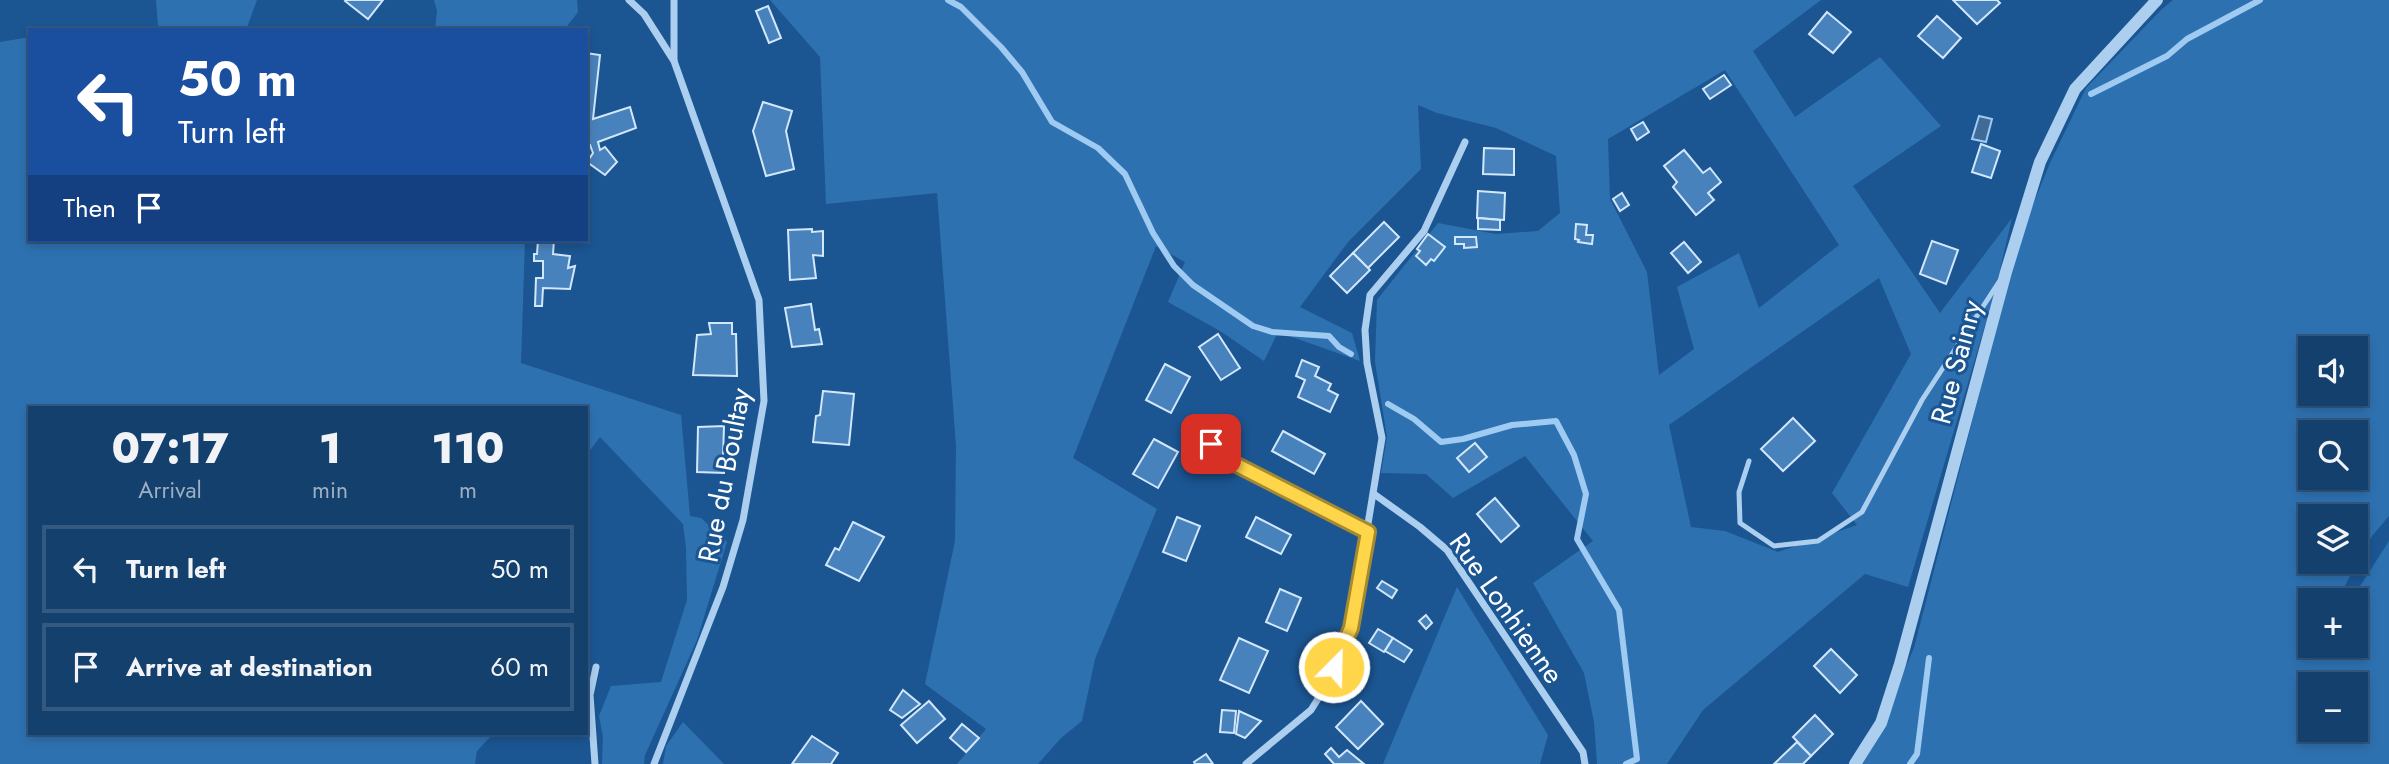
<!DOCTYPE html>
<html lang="en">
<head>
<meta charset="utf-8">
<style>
  :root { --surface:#14406e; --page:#214b76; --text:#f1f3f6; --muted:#9dafc2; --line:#335981 }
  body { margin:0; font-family:Jost,sans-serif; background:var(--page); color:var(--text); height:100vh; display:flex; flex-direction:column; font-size:26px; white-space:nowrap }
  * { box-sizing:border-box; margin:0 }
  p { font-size:23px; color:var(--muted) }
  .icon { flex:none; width:38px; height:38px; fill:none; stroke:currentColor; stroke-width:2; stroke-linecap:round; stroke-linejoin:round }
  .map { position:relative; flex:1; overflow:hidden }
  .sheet { position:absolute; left:28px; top:406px; width:560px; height:329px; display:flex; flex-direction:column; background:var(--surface); border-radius:0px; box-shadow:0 4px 10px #0003,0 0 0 2px var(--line) }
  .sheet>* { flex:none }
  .top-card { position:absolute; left:28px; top:28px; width:560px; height:214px; border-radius:0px; box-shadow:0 4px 10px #0003,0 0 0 2px var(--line); background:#1a4fa0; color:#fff; overflow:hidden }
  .buttons { position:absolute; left:2298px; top:336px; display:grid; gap:14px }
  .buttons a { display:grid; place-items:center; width:70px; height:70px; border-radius:0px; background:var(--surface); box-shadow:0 4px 10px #0003,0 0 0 2px var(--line); font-size:35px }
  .pin { position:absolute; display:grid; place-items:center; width:60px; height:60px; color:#fff; margin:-30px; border-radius:14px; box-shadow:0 4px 10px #0006 }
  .me { position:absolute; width:77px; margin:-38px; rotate:23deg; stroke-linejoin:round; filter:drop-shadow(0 0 5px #0008) }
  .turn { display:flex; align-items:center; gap:24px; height:147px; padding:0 35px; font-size:32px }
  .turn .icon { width:91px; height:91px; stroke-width:2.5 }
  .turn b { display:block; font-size:49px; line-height:60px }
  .then { display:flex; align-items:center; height:66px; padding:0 35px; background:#0003; gap:14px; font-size:26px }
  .eta { display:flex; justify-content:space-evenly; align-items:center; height:119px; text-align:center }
  .eta b { font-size:42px; font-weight:800; line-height:49px }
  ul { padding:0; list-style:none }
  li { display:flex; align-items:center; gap:21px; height:88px; margin:0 14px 10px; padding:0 21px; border:4px solid var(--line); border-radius:0px }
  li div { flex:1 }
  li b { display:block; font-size:26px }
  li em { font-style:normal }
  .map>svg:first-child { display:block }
  .green { fill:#2e71b1; fill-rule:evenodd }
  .water { fill:#406b96; stroke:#9fcaf1; stroke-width:2 }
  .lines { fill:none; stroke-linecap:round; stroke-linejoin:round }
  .stream { stroke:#9fcaf1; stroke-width:6 }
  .building { fill:#4882bc; stroke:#d3e7fb; stroke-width:2 }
  .service { stroke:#acceef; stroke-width:5 }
  .minor { stroke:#acceef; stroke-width:7 }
  .tertiary { stroke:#acceef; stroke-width:12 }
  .route-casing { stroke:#a68a30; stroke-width:18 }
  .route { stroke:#ffd54a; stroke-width:12 }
  .labels { text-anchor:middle; stroke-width:6; stroke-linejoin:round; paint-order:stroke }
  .street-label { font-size:28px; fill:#fff; stroke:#1b5693 }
</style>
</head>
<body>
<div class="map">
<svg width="2389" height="764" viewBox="0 0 2389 764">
  <rect width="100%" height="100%" fill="#1b5693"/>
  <g class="green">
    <path d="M 156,0 L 257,0 L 246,30 L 82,30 L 158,26 Z"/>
    <path d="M 434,0 L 577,0 L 578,12 L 564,30 L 435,30 L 437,11 Z"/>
    <path d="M 770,0 L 1821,0 L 1753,51 L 1795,117 L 1880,57 L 1941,126 L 1853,186 L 1940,313 L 2012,218 L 1995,291 L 1908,587 L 1865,574 L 1703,710 L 1667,764 L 1597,764 L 1594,722 L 1584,673 L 1533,583 L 1593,541 L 1525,456 L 1453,498 L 1426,474 L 1381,473 L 1387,437 L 1375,362 L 1377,300 L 1438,223 L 1496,234 L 1538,231 L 1560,213 L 1556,156 L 1496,128 L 1437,113 L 1418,105 L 1421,169 L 1348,242 L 1300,307 L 1352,333 L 1360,361 L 1278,332 L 1264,361 L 1220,331 L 1168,302 L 1185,262 L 1156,246 L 1073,458 L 1157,509 L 1095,659 L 1082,721 L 1061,738 L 1038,764 L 957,764 L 986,729 L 925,684 L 955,541 L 956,446 L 937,193 L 826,204 L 820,57 ZM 1725,70 L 1839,245 L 1759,308 L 1739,253 L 1677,287 L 1694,349 L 1659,375 L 1647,272 L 1610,199 L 1608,139 ZM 1879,278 L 1911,354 L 1832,493 L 1857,525 L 1778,552 L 1725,531 L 1691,527 L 1669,425 Z"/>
    <path d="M 2173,0 L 2389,0 L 2389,516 L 2372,536 L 2337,600 L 2310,600 L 2310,646 L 2356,646 L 2356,600 L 2351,600 L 2389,541 L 2389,764 L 1855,764 L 1881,723 L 1914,648 L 2019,239 L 2050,163 L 2086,88 L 2162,9 ZM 2310,348 L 2356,348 L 2356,394 L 2310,394 ZM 2310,432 L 2356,432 L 2356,478 L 2310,478 ZM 2310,516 L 2356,516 L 2356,562 L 2310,562 ZM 2310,684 L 2356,684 L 2356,730 L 2310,730 Z"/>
    <path d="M 30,37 L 30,240 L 525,240 L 521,363 L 681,415 L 690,516 L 701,518 L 727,542 L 697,640 L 645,755 L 644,764 L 602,764 L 603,737 L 599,716 L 611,686 L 661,682 L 687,600 L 686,548 L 683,524 L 600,437 L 586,456 L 586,408 L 30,408 L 30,733 L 494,733 L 477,751 L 475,764 L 0,764 L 0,42 Z"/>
    <path d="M 1457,587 L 1548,735 L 1540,764 L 1383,764 Z"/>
    <path d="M 683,722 L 724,764 L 663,764 L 666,746 Z"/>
  </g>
  <path class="water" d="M 1979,116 L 1992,119 L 1986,142 L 1972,139 Z"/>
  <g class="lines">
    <g class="stream">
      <path d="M 948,0 L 961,7 L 1001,47 L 1022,72 L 1052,122 L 1098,148 L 1125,174 L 1153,233 L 1174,266 L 1193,285 L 1253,326 L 1272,332 L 1329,336 L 1339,347 L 1351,354"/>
      <path d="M 2091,94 L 2167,56 L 2187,39 L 2260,0"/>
      <path d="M 1388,404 L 1414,419 L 1441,442 L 1463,439 L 1512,425 L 1556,421 L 1574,455 L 1586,494 L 1577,539 L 1619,610 L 1637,759 L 1626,764"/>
      <path d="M 1910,764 L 1917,754 L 1929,658"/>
    </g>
  </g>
  <g class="building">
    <path d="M 346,0 L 383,0 L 368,19 L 345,1 Z"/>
    <path d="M 1953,0 L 1997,0 L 2000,3 L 1977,24 Z"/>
    <path d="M 768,6 L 781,38 L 769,43 L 756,11 Z"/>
    <path d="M 1827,12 L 1851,32 L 1833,53 L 1809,34 Z"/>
    <path d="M 1937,16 L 1961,38 L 1943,58 L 1918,36 Z"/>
    <path d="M 586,53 L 600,55 L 593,119 L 630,107 L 636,128 L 598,142 L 600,150 L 605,147 L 617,162 L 605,175 L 587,162 L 593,153 L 590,145 L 586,146 Z"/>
    <path d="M 1724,75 L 1731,85 L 1710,99 L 1703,89 Z"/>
    <path d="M 763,102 L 792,111 L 786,131 L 794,169 L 766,176 L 753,131 Z"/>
    <path d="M 1643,122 L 1649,132 L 1637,140 L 1631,129 Z"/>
    <path d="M 1981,144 L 2000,151 L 1991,178 L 1972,172 Z"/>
    <path d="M 1484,148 L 1514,149 L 1514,175 L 1483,174 Z"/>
    <path d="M 1684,150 L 1703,173 L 1710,168 L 1721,182 L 1708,193 L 1714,200 L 1696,215 L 1673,187 L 1677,182 L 1664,166 Z"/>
    <path d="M 1478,191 L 1505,193 L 1504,220 L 1477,218 Z"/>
    <path d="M 1622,193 L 1629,205 L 1620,211 L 1613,199 Z"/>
    <path d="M 1478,218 L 1500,220 L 1500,230 L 1478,229 Z"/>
    <path d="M 1384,222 L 1399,237 L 1368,268 L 1353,253 Z"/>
    <path d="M 1576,224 L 1587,225 L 1586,235 L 1593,235 L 1592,244 L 1578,242 L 1579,240 L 1575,239 Z"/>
    <path d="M 812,229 L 812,232 L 823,231 L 823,256 L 813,255 L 816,278 L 790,280 L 788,230 Z"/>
    <path d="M 1428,234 L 1445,247 L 1434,261 L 1431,259 L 1426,265 L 1416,256 L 1420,251 L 1417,249 Z"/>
    <path d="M 1455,237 L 1476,237 L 1477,247 L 1464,248 L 1464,244 L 1455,244 Z"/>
    <path d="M 538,240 L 554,240 L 553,254 L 570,256 L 568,268 L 575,266 L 570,289 L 543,288 L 542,306 L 535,306 L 536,278 L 543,278 L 543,261 L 534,261 L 534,254 L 537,254 Z"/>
    <path d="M 1932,241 L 1958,250 L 1946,284 L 1920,274 Z"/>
    <path d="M 1684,242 L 1701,262 L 1688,273 L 1671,253 Z"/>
    <path d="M 1353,253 L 1370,270 L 1347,293 L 1330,276 Z"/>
    <path d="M 811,304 L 815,330 L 819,329 L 822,344 L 792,347 L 785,308 Z"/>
    <path d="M 709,323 L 732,323 L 732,334 L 736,334 L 737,376 L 693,375 L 697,335 L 711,334 Z"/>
    <path d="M 1218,334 L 1240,368 L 1221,380 L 1199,347 Z"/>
    <path d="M 1302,360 L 1319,367 L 1315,376 L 1331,384 L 1328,390 L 1338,395 L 1330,412 L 1298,397 L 1305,380 L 1296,376 Z"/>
    <path d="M 1165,364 L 1190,377 L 1171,413 L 1146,400 Z"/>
    <path d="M 823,391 L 854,394 L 849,445 L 813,442 L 816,416 L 820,415 Z"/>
    <path d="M 1793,418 L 1815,441 L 1783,471 L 1761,449 Z"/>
    <path d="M 724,426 L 723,457 L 726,458 L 724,473 L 697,472 L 698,427 Z"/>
    <path d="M 1283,431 L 1325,454 L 1314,474 L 1272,451 Z"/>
    <path d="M 1154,439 L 1178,452 L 1158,488 L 1133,474 Z"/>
    <path d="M 1475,443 L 1487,457 L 1469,472 L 1457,458 Z"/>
    <path d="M 1495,498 L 1519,526 L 1501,542 L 1477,514 Z"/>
    <path d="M 1177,517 L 1200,526 L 1186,561 L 1163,552 Z"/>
    <path d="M 1256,517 L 1291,535 L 1281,554 L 1246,537 Z"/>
    <path d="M 853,522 L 884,537 L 859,581 L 826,565 L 835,548 L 839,550 Z"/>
    <path d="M 1382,581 L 1397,590 L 1392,598 L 1377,588 Z"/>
    <path d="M 1280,589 L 1301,598 L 1287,631 L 1266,622 Z"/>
    <path d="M 1426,615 L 1432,623 L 1426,629 L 1419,621 Z"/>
    <path d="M 1378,629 L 1393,638 L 1384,652 L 1369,643 Z"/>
    <path d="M 1239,638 L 1268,651 L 1249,693 L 1220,680 Z"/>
    <path d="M 1393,638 L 1412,650 L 1404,662 L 1385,651 Z"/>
    <path d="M 1831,649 L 1857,675 L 1840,693 L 1814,666 Z"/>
    <path d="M 903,690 L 920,704 L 902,718 L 890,710 Z"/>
    <path d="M 929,701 L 945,719 L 917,743 L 901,725 Z"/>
    <path d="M 1361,701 L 1383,724 L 1358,749 L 1336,727 Z"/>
    <path d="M 1222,710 L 1236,711 L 1234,733 L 1220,732 Z"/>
    <path d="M 1239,711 L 1261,721 L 1245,738 L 1236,734 Z"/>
    <path d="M 1815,715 L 1833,734 L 1811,756 L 1793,737 Z"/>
    <path d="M 962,724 L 979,738 L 966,752 L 950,738 Z"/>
    <path d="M 812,736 L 838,753 L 831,764 L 792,764 Z"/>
    <path d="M 1797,742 L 1811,756 L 1803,764 L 1774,764 Z"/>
    <path d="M 1331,748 L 1339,757 L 1347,750 L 1364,764 L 1334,764 L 1325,754 Z"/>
    <path d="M 1206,754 L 1213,764 L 1195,764 L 1194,762 Z"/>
  </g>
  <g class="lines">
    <path class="service" d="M 1749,461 L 1739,492 L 1740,523 L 1774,546 L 1818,541 L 1862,512 L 1922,400 L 1999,282"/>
    <g class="minor">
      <path d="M 629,0 L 644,14 L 674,61 L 759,300 L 764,401 L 743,520 L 723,587 L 654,764"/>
      <path d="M 674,60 L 674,0"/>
      <path d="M 1211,444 L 1233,463 L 1368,532"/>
      <path d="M 1374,494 L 1420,527 L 1447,550 L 1583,752 L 1585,764"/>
      <path d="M 595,764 L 590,695 L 596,667"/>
      <path d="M 1246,764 L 1311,710 L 1326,686 L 1351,628 L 1382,438 L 1367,363 L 1365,330 L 1370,295 L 1424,231 L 1465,142"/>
    </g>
    <path class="tertiary" d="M 1855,764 L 1881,723 L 1900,664 L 2006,272 L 2040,162 L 2075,89 L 2157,0"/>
  </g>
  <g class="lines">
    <defs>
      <path id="route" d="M 1211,444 L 1233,463 L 1368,532 L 1351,628 L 1334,667"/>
    </defs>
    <use href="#route" class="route-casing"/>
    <use href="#route" class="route"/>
  </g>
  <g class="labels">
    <g class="street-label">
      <text transform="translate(1956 362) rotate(-75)" y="10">Rue Sainry</text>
      <text transform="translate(724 475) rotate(-79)" y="10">Rue du Boultay</text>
      <text transform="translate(1507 608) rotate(55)" y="10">Rue Lonhienne</text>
    </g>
  </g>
</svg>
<div class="buttons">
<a><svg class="icon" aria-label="sound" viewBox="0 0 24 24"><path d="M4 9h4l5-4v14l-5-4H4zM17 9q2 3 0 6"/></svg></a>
<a><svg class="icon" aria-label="search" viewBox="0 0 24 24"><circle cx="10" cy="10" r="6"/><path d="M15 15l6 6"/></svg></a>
<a><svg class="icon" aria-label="layers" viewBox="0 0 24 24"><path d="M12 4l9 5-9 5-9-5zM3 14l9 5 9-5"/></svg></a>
<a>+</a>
<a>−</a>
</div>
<div class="pin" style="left:1211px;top:444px;background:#d93025"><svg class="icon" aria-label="arrive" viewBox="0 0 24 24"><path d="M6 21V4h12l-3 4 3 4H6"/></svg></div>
<svg class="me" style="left:1334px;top:667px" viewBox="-20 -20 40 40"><circle r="17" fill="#ffd54a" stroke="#fff" stroke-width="3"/><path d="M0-11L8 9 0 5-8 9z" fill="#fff"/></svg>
<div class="top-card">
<div class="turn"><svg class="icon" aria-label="left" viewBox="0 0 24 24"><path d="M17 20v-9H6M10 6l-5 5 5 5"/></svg><div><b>50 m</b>Turn left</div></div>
<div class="then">Then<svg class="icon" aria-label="arrive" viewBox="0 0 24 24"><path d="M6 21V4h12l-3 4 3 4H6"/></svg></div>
</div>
<section class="sheet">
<div class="eta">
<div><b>07:17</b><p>Arrival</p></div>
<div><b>1</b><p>min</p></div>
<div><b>110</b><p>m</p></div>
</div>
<ul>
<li><svg class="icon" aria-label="left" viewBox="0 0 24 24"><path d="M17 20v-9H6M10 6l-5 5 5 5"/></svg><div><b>Turn left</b></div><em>50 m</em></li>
<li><svg class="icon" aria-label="arrive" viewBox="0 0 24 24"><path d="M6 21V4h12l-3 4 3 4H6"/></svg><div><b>Arrive at destination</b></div><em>60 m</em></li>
</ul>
</section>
</div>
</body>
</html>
